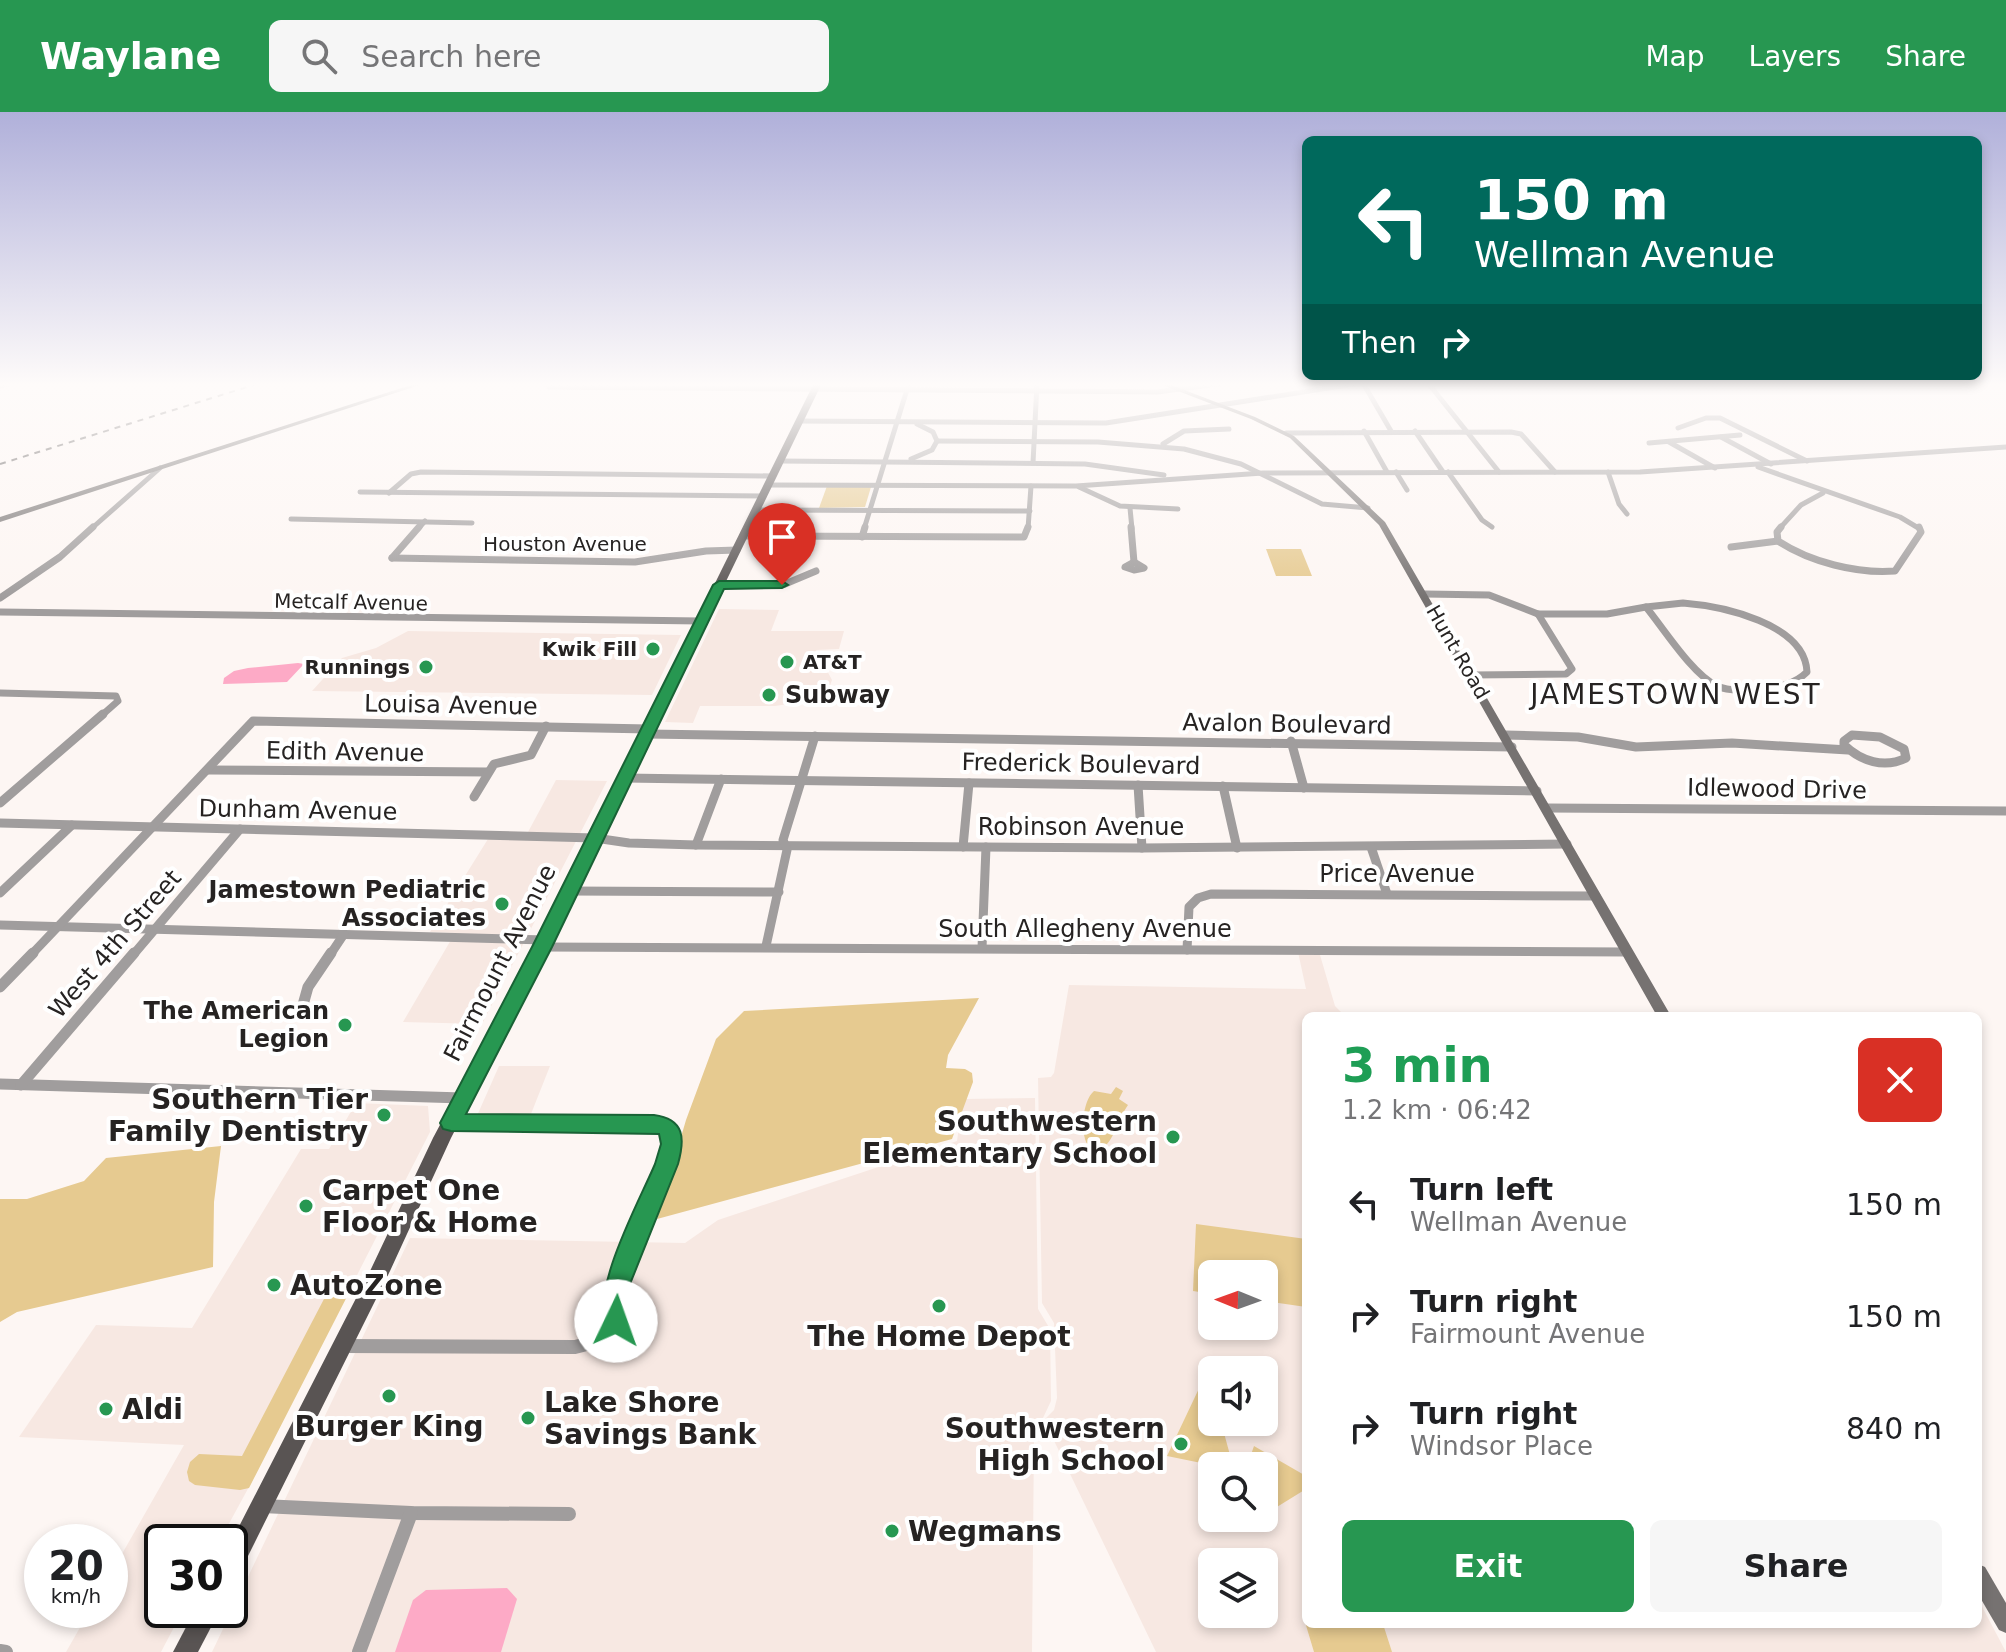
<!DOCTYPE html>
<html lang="en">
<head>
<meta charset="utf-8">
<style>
  :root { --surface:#fff; --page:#f6f6f6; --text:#202124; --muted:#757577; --accent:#279751 }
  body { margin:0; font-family:"DejaVu Sans",sans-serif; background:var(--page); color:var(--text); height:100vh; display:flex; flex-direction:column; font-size:30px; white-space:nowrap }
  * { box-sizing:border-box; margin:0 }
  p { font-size:26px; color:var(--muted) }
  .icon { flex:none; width:44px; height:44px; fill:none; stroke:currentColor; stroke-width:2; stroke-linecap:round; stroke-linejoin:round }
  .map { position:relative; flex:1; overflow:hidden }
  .details { position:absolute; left:1302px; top:900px; width:680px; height:616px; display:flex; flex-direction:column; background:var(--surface); border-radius:12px; box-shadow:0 4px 12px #0003 }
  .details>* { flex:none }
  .top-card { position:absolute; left:1302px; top:24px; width:680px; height:244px; border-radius:12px; box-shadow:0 4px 12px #0003; background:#00695c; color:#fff; overflow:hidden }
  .needle { width:52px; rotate:271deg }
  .buttons { position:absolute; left:1198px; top:1148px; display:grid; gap:16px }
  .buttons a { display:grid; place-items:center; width:80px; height:80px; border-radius:12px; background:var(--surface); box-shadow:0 4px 12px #0003; font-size:40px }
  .speed { position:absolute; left:24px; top:1412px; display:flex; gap:16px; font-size:40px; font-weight:700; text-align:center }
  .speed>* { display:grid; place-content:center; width:104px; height:104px; border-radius:50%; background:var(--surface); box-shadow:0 4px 12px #0003; line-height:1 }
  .speed small { font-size:20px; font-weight:400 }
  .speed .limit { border:4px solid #111; border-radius:12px; background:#fff; color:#111 }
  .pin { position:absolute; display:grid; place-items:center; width:68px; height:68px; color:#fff; margin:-82px -34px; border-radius:50% 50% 50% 0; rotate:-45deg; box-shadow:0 0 8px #0007 }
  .pin .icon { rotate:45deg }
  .me { position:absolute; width:88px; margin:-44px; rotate:3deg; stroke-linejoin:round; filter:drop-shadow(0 0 6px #0008) }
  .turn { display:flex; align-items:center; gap:28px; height:168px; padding:0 40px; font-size:36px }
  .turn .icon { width:104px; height:104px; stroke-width:2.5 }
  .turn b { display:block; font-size:56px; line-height:68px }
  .then { display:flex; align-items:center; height:76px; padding:0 40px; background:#0003; gap:16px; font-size:30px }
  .round { display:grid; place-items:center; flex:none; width:84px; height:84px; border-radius:12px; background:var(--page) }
  .headline { display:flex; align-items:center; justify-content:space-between; height:136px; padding:0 40px }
  h1 { font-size:48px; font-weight:700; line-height:60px; color:#1e9e55 }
  .action { display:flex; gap:16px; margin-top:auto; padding:16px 40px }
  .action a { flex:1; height:92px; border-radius:12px; background:var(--accent); color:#fff; font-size:32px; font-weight:700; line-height:92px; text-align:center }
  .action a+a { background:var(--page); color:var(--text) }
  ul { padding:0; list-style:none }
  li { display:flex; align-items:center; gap:24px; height:112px; padding:0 40px }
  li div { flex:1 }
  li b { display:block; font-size:30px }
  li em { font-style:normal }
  header { display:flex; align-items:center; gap:48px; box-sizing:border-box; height:112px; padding:0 40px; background:var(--accent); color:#fff }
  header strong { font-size:38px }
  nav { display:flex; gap:44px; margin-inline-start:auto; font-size:28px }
  .search { width:560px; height:72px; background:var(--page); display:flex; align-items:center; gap:20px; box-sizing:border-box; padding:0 28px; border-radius:12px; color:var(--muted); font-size:30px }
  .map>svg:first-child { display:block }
  .built { fill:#f7e8e2; fill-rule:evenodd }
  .green { fill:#e6ca90 }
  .water { fill:#fdaac6 }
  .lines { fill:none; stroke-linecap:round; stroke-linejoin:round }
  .street-far4 { stroke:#a09d9d; stroke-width:5 }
  .street-far3 { stroke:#a09d9d; stroke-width:7 }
  .street-far2 { stroke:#a09d9d; stroke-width:9 }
  .street-far1 { stroke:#a09d9d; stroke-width:11 }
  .street { stroke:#a09d9d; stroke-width:14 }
  .secondary { fill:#767271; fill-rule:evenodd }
  .primary { fill:#595453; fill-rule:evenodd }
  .rail { stroke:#565251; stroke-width:2; stroke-dasharray:6 6; stroke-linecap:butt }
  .route { fill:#279751; stroke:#196235; stroke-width:2 }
  .poi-dot { fill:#279751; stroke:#fff; stroke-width:3 }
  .labels { text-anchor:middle; stroke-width:8; stroke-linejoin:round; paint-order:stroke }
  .far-street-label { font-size:20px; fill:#262322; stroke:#fff }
  .far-poi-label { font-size:20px; font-weight:bold; fill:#262322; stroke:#fff; text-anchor:end }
  .poi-label { font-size:24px; font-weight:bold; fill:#262322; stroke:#fff; text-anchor:end }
  .street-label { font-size:24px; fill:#262322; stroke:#fff }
  .quarter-label { font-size:28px; letter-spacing:2px; fill:#262322; stroke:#fff }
  .near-poi-label { font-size:28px; font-weight:bold; fill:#262322; stroke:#fff; text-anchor:start }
</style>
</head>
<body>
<header>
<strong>Waylane</strong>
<div class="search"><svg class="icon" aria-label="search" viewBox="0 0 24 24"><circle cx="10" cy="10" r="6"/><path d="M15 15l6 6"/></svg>Search here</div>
<nav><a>Map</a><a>Layers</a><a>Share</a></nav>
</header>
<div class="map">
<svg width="2006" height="1540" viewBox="0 0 2006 1540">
  <rect width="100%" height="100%" fill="#fdf6f3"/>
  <g class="built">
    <path d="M 719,497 L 779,498 L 771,519 L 844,519 L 839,537 L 816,538 L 832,568 L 828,579 L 809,589 L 775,594 L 700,594 L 693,611 L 665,610 Z"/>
    <path d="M 408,519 L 681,523 L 652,583 L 312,579 L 342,546 L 376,536 Z"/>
    <path d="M 556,668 L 607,669 L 482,912 L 403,910 L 455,821 L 430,820 L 493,719 L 528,720 Z"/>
    <path d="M 1298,840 L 1320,843 L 1335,894 L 1345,904 L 1306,904 L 1306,1512 L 1978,1512 L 1978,1487 L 2006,1540 L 1156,1540 L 1044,1308 L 1054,1298 L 1057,1286 L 1054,1211 L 1042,1191 L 1038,966 L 1051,965 L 1054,961 L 1069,873 L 1306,877 ZM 1212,1162 L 1264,1162 L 1264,1214 L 1212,1214 ZM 1212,1258 L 1264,1258 L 1264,1310 L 1212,1310 ZM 1212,1354 L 1264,1354 L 1264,1406 L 1212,1406 ZM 1212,1450 L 1264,1450 L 1264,1502 L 1212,1502 Z"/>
    <path d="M 499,954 L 550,954 L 529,1007 L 476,1006 Z"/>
    <path d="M 1035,986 L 1038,1197 L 1050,1217 L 1051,1289 L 1034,1325 L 1032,1540 L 212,1540 L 410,1126 L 685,1131 L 718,1108 L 957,1029 L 963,987 Z"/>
    <path d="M 356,991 L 428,994 L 430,1020 L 250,1373 L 219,1430 L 162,1430 L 162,1498 L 183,1498 L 161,1540 L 66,1540 L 90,1498 L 110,1498 L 110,1463 L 184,1333 L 19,1325 L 96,1213 L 192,1216 L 301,1037 L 329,1037 Z"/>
  </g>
  <g class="green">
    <path d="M 827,374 L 871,375 L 865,395 L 819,396 Z"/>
    <path d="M 1266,437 L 1301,437 L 1312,464 L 1276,464 Z"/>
    <path d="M 979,886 L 948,943 L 946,956 L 965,957 L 972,961 L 973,970 L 952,1027 L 657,1107 L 686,1008 L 716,927 L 744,899 Z"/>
    <path d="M 1116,975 L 1123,979 L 1119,987 L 1128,993 C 1118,1007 1115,1027 1102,1037 L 1090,1036 C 1079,1025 1082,989 1094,979 L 1111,982 Z"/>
    <path d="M 221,1034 L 214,1090 L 213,1155 L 17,1200 L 0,1210 L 0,1087 L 27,1087 L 84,1069 L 106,1046 Z"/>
    <path d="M 1196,1112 L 1306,1127 L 1306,1195 L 1264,1189 L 1264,1162 L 1212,1162 L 1212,1182 L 1193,1179 Z"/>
    <path d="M 344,1163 L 355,1169 L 249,1376 L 240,1378 L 195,1373 L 189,1369 L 187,1360 L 190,1350 L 199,1342 L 242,1344 L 336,1164 Z"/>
    <path d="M 1203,1268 L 1210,1269 L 1212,1310 L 1221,1310 L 1233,1354 L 1216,1354 L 1167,1344 Z"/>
    <path d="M 1254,1334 L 1306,1364 L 1306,1377 L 1264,1403 L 1264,1354 L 1247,1354 Z"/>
    <path d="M 1305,1510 L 1306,1512 L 1383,1512 L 1392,1540 L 1314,1540 Z"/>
  </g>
  <g class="water">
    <path d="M 298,551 L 304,552 L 287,570 L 223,572 L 224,566 L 234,559 L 248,556 Z"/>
    <path d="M 507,1476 L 517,1487 L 501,1540 L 395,1540 L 413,1488 L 426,1478 Z"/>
  </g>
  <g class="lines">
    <g class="street-far4">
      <path d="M 1363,271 L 1391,319"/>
      <path d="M 1428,271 L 1499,360"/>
      <path d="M 0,274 L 10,271"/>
      <path d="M 549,275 L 1158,280 L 1224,271"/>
      <path d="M 799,309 L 1106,311 L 1360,271"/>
      <path d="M 1678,316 L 1706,306 L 1720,306 L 1807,349"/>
      <path d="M 1364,319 L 1387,360"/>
      <path d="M 1415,319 L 1443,360"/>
      <path d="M 1286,321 L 1511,320 L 1521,322 L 1555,360"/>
      <path d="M 1721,325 L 1771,352"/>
      <path d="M 937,329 L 1098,330 L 1184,337 L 1241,352 L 1322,392 L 1368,396"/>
      <path d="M 1669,330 L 1715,356"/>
      <path d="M 1649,331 L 1740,323"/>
      <path d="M 1163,332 L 1184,319 L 1229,317"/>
      <path d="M 911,347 L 932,338 L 937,329 L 933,320 L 917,312"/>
      <path d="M 781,349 L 1085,352 L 1164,363"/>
      <path d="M 1033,351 L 1037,271"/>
      <path d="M 1758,355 L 1900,405 L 1920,417"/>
      <path d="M 1396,360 L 1407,378"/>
      <path d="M 1448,360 L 1482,408 L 1492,415"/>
      <path d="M 1608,360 L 1619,392 L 1627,402"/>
      <path d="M 769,373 L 1076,374 L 1263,361 L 1640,360 L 2006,335"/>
      <path d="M 1079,375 L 1120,394 L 1178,397"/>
      <path d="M 360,380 L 763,384"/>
      <path d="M 389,381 L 411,362 L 421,360 L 773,364"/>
      <path d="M 1130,396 L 1132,417"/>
      <path d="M 756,398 L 1030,399"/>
      <path d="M 291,407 L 472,411"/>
      <path d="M 91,417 L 160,356"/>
      <path d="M 418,417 L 425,409"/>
      <path d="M 864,417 L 909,271"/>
      <path d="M 1028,417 L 1031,374"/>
      <path d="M 1779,417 L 1801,393 L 1823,381"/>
    </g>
    <g class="street-far3">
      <path d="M 1131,415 L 1134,450"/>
      <path d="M 1781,415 L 1777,420 L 1778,429 C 1810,450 1857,462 1895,459 L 1921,420 L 1919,415"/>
      <path d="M 743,424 L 1024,425 L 1028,415"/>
      <path d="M 862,425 L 865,415"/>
      <path d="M 1731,435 L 1778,429"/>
      <path d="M 392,446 L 635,450 L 706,439 L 737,438"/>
      <path d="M 392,446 L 419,415"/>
      <path d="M 1134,450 L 1144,456 L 1134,458 L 1125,455 Z"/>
      <path d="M 719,473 L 785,472 L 816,459"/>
      <path d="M 1425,482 L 1489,483 L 1538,502 L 1572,557 L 1566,562 L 1471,563"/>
      <path d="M 0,486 L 60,445 L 93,415"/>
      <path d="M 1683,491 C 1721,494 1805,511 1807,560 C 1794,573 1778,575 1761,576 C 1747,578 1730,580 1717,574 C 1692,562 1664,517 1646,495 Z"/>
      <path d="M 0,500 L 701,509"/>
      <path d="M 1538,502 L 1607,502 L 1646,495"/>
      <path d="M 0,581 L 116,584 L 118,589 L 101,604"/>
    </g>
    <g class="street-far2">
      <path d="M 647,622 L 1512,635"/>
      <path d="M 1505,623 L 1578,625 L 1636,635 L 1732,631 L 1848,638"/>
      <path d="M 1852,623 L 1880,625 L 1904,637 L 1906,646 C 1884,657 1861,649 1844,633 L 1844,629 Z"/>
      <path d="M 1291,629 L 1304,676"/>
      <path d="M 208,658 L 487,660"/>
      <path d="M 624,666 L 1537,679"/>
      <path d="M 1138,673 L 1142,736"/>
      <path d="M 1223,674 L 1237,736"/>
      <path d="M 474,685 L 494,652 L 531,643 L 546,614"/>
      <path d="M 0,691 L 103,602"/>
      <path d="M 1547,696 L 2006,699"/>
      <path d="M 0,711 L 595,726 L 629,731 L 696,733 L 1142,736 L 1567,732"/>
      <path d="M 696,733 L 721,667"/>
      <path d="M 963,735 L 969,671"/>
      <path d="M 1371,735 L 1387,782"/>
      <path d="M 569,779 L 779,780"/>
      <path d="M 0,781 L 72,713"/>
      <path d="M 0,813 L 545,828"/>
      <path d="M 766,834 L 787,738 L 783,728 L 815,624"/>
      <path d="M 542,835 L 1627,840"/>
      <path d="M 982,836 L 986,735"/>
      <path d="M 1187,838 L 1189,795 L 1198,786 L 1211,782 L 1596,784"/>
      <path d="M 31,843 L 253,609 L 649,617"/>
      <path d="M 133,843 L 240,717"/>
      <path d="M 330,843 L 344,822"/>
    </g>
    <g class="street-far1">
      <path d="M 0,875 L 33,841"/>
      <path d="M 306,904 L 301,900 L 308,875 L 331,841"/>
      <path d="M 0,972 L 463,986"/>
      <path d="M 21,973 L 134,841"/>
      <path d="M 451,1011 L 654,1012 L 667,1017 C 681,1040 637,1123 626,1149"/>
    </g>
    <g class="street">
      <path d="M 344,1234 L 575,1235 C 629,1222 608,1211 617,1171 C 619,1162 624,1154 627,1147"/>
      <path d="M 262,1394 L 411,1401 L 569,1402"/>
      <path d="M 0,1539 L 6,1540"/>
      <path d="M 359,1540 L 411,1401"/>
    </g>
    <g class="secondary">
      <path d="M 417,271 L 426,271 L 0,410 L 0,405 Z"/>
      <path d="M 1157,271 L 1166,271 L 1255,305 L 1294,324 L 1385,410 L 1671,904 L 1657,904 L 1379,413 L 1290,326 L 1251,307 Z"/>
      <path d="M 1978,1452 L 1985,1455 L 2006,1491 L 2006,1521 L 1999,1518 L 1978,1482 Z"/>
    </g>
    <g class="primary">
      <path d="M 814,271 L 822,271 L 549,835 L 451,1026 L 390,1159 L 238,1464 L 230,1468 L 230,1432 L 371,1157 L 433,1026 L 535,835 Z"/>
      <path d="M 195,1498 L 220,1498 L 198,1540 L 173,1540 Z"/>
    </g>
    <path class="rail" d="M 0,352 L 260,271"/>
  </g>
  <linearGradient id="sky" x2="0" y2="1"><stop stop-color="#b0b0da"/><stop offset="0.56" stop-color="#fefbfa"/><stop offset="1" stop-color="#fefbfa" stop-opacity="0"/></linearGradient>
  <rect width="2006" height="487" fill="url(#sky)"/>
  <path class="route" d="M 719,469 L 782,469 L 788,473 L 782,476 L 724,477 L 552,835 L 466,1002 L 654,1003 C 685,1007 685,1027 678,1052 L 630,1172 L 629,1209 L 625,1217 L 616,1220 L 607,1217 C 589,1180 639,1090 655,1052 L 661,1032 L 659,1022 L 451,1019 L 443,1017 L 440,1011 L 532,835 L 713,473 Z"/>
  <g class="poi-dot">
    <circle cx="653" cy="537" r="8"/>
    <circle cx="787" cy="550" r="8"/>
    <circle cx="426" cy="555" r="8"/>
    <circle cx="769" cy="583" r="8"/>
    <circle cx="502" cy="792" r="8"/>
    <circle cx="345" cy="913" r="8"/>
    <circle cx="384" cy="1003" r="8"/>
    <circle cx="1173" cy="1025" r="8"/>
    <circle cx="306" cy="1094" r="8"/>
    <circle cx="274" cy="1173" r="8"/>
    <circle cx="939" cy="1194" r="8"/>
    <circle cx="389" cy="1284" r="8"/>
    <circle cx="106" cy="1297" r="8"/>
    <circle cx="528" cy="1306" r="8"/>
    <circle cx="1181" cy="1332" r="8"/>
    <circle cx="892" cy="1419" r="8"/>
  </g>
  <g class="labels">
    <g class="far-street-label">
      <text x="565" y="439">Houston Avenue</text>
      <text transform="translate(351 490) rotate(1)" y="7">Metcalf Avenue</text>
      <text transform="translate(1458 540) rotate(60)" y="7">Hunt Road</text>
    </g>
    <g class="far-poi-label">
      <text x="637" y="544">Kwik Fill</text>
      <text x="803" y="557" text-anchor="start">AT&amp;T</text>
      <text x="410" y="562">Runnings</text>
    </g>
    <g class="poi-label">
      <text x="785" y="591" text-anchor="start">Subway</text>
      <text x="486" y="786">Jamestown Pediatric<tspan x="486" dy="28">Associates</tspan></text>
      <text x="329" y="907">The American<tspan x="329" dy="28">Legion</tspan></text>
    </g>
    <g class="street-label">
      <text transform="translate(451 593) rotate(1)" y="8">Louisa Avenue</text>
      <text transform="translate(1287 612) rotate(1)" y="8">Avalon Boulevard</text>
      <text transform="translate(345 640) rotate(1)" y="8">Edith Avenue</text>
      <text transform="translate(1081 652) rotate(1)" y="8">Frederick Boulevard</text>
      <text transform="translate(1777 677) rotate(1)" y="8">Idlewood Drive</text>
      <text transform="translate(298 698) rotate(1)" y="8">Dunham Avenue</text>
      <text x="1081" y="723">Robinson Avenue</text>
      <text x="1397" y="770">Price Avenue</text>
      <text x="1085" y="825">South Allegheny Avenue</text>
      <text transform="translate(115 832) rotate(-49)" y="8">West 4th Street</text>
      <text transform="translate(500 851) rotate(-63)" y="8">Fairmount Avenue</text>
    </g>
    <g class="quarter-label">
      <text x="1676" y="592">JAMESTOWN WEST</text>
    </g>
    <g class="near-poi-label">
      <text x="368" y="997" text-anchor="end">Southern Tier<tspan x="368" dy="32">Family Dentistry</tspan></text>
      <text x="1157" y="1019" text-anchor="end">Southwestern<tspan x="1157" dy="32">Elementary School</tspan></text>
      <text x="322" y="1088">Carpet One<tspan x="322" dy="32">Floor &amp; Home</tspan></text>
      <text x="290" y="1183">AutoZone</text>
      <text x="939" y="1234" text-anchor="middle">The Home Depot</text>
      <text x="544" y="1300">Lake Shore<tspan x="544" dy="32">Savings Bank</tspan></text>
      <text x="122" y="1307">Aldi</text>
      <text x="389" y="1324" text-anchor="middle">Burger King</text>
      <text x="1165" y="1326" text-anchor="end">Southwestern<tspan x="1165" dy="32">High School</tspan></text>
      <text x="908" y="1429">Wegmans</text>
    </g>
  </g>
</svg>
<div class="buttons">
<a><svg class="needle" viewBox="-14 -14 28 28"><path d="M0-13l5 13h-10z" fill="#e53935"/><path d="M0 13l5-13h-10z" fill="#757577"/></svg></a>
<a><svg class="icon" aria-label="sound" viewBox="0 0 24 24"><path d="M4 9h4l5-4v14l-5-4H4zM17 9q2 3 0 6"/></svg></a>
<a><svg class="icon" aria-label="search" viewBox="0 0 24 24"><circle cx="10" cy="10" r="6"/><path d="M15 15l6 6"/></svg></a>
<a><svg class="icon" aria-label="layers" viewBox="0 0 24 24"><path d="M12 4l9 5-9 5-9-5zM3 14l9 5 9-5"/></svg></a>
</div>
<div class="speed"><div>20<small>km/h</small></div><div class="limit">30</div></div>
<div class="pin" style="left:782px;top:473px;background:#d93025"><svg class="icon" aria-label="arrive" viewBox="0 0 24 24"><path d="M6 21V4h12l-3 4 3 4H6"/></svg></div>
<svg class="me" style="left:616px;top:1209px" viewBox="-20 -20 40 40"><circle r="19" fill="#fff"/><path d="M0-13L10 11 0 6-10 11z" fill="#279751"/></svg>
<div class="top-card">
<div class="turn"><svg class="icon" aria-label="left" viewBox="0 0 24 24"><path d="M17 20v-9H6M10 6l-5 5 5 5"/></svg><div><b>150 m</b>Wellman Avenue</div></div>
<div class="then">Then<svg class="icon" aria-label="right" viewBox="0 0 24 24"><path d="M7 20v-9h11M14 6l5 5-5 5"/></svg></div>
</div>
<section class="details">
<div class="headline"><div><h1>3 min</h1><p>1.2 km · 06:42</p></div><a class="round" style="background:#d93025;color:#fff"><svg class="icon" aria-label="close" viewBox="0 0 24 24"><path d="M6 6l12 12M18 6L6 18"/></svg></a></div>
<ul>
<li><svg class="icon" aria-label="left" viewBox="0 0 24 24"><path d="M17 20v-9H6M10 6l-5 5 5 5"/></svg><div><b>Turn left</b><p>Wellman Avenue</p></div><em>150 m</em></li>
<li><svg class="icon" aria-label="right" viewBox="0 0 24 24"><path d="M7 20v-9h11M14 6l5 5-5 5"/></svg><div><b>Turn right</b><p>Fairmount Avenue</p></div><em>150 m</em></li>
<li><svg class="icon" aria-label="right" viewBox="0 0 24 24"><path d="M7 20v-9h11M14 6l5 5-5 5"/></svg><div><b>Turn right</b><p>Windsor Place</p></div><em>840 m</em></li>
</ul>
<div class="action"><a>Exit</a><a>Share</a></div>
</section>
</div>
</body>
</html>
